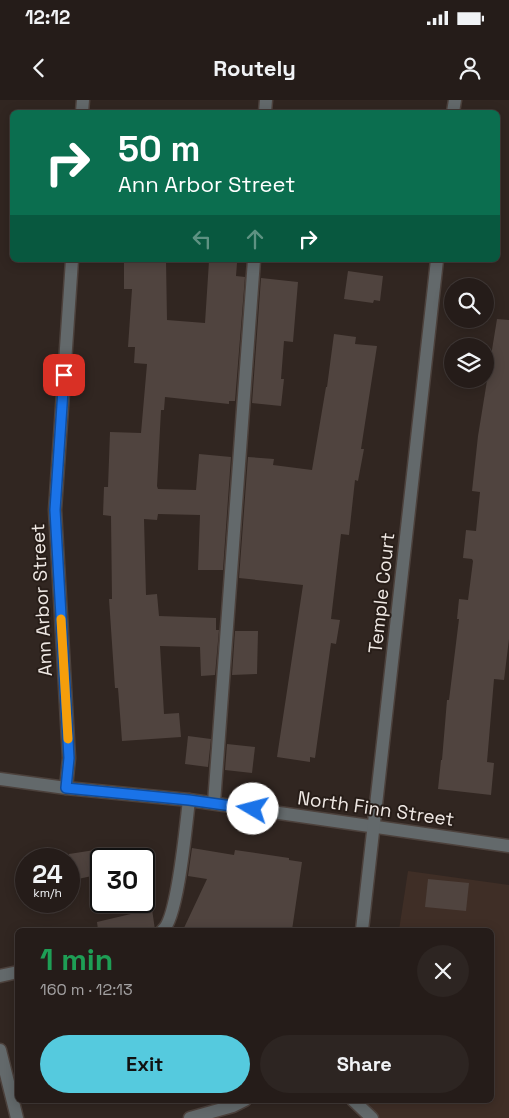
<!DOCTYPE html>
<html lang="en">
<head>
<meta charset="utf-8">
<style>
  :root { --surface:#251c19; --page:#2d2522; --text:#f1f3f6; --muted:#a3a1a2; --line:#423a38; --accent:#55cade }
  body { margin:0; font-family:"Space Grotesk",sans-serif; background:var(--page); color:var(--text); height:100vh; display:flex; flex-direction:column; font-size:19px; white-space:nowrap }
  * { box-sizing:border-box; margin:0 }
  p { font-size:16px; color:var(--muted) }
  .icon { flex:none; width:28px; height:28px; fill:none; stroke:currentColor; stroke-width:2; stroke-linecap:round; stroke-linejoin:round }
  .map { position:relative; flex:1; overflow:hidden }
  .details { position:absolute; left:15px; top:828px; width:479px; height:175px; display:flex; flex-direction:column; background:var(--surface); border-radius:8px; box-shadow:0 2px 12px #0003,0 0 0 1px var(--line) }
  .details>* { flex:none }
  .top-card { position:absolute; left:10px; top:10px; width:490px; height:152px; border-radius:8px; box-shadow:0 2px 12px #0003,0 0 0 1px var(--line); background:#0b6e4f; color:#fff; overflow:hidden }
  .tools { position:absolute; left:444px; top:178px; display:grid; gap:10px }
  .tools a { display:grid; place-items:center; width:50px; height:50px; border-radius:50%; background:var(--surface); box-shadow:0 2px 12px #0003,0 0 0 1px var(--line); font-size:25px }
  .speed { position:absolute; left:15px; top:748px; display:flex; gap:10px; font-size:25px; font-weight:700; text-align:center }
  .speed>* { display:grid; place-content:center; width:65px; height:65px; border-radius:50%; background:var(--surface); box-shadow:0 2px 12px #0003,0 0 0 1px var(--line); line-height:1 }
  .speed small { font-size:12px; font-weight:400 }
  .speed .limit { border:2px solid #111; border-radius:8px; background:#fff; color:#111 }
  .pin { position:absolute; display:grid; place-items:center; width:42px; height:42px; color:#fff; margin:-21px; border-radius:10px; box-shadow:0 2px 8px #0006 }
  .me { position:absolute; width:55px; margin:-28px; rotate:278deg; stroke-linejoin:round; filter:drop-shadow(0 0 4px #0008) }
  .turn { display:flex; align-items:center; gap:18px; height:105px; padding:0 25px; font-size:22px }
  .turn .icon { width:65px; height:65px; stroke-width:2.5 }
  .turn b { display:block; font-size:35px; line-height:42px }
  .lanes { display:flex; align-items:center; height:48px; padding:0 25px; background:#0003; justify-content:center; gap:25px; direction:ltr }
  .lanes .off { opacity:.35 }
  .round { display:grid; place-items:center; flex:none; width:52px; height:52px; border-radius:26px; background:var(--page) }
  .headline { display:flex; align-items:center; justify-content:space-between; height:85px; padding:0 25px }
  h1 { font-size:30px; font-weight:700; line-height:38px; color:#1e9e55 }
  .cta { display:flex; gap:10px; margin-top:auto; padding:10px 25px }
  .cta a { flex:1; height:58px; border-radius:30px; background:var(--accent); color:#111; font-size:20px; font-weight:700; line-height:58px; text-align:center }
  .cta a+a { background:var(--page); color:var(--text) }
  .status { display:flex; justify-content:space-between; align-items:center; height:35px; padding:0 25px; background:var(--surface); direction:ltr }
  .status svg { height:14px; fill:currentColor }
  header { display:flex; justify-content:space-between; align-items:center; height:65px; padding:0 25px; background:var(--surface); font-size:22px; font-weight:700 }
  .map>svg:first-child { display:block }
  .built { fill:#3f2e26 }
  .building { fill:#50443f }
  .lines { fill:none; stroke-linecap:round; stroke-linejoin:round }
  .minor-casing { stroke:#4c413c; stroke-width:15 }
  .minor { stroke:#63696b; stroke-width:12 }
  .route-casing { stroke:#114b97; stroke-width:12 }
  .route { stroke:#1a73e8; stroke-width:9 }
  .slow { stroke:#f59e0b; stroke-width:9 }
  .labels { text-anchor:middle; stroke-width:4; stroke-linejoin:round; paint-order:stroke }
  .street-label { font-size:19px; fill:#efe8e4; stroke:#271d18 }
</style>
</head>
<body>
<div class="status"><b>12:12</b><svg viewBox="0 0 49 12"><path d="M0 12V9h3v3zM5 12V6h3v6zM10 12V3h3v9zM15 12V0h3v12zM26 1h20v11H26zM47 4h2v5h-2z"/></svg></div>
<header><svg class="icon" aria-label="back" viewBox="0 0 24 24"><path d="M15 5l-7 7 7 7"/></svg>Routely<svg class="icon" aria-label="person" viewBox="0 0 24 24"><circle cx="12" cy="8" r="4"/><path d="M4 21q1-7 8-7t8 7"/></svg></header>
<div class="map">
<svg width="509" height="1018" viewBox="0 0 509 1018">
  <rect width="100%" height="100%" fill="#312621"/>
  <path class="built" d="M 408,771 L 509,785 L 509,1018 L 361,1018 L 344,1000 L 491,1000 L 491,830 L 399,830 Z"/>
  <g class="building">
    <path d="M 124,160 L 166,160 L 167,220 L 205,223 L 209,161 L 237,163 L 236,176 L 245,177 L 235,301 L 229,301 L 229,304 L 165,297 L 164,310 L 161,310 L 157,386 L 158,389 L 196,390 L 199,354 L 231,357 L 223,470 L 198,470 L 200,415 L 158,414 L 157,420 L 144,419 L 146,495 L 157,494 L 159,516 L 216,518 L 216,530 L 219,530 L 215,575 L 201,576 L 200,547 L 160,546 L 164,614 L 179,613 L 181,637 L 122,641 L 118,588 L 115,588 L 109,499 L 112,499 L 111,416 L 103,415 L 104,387 L 108,387 L 110,332 L 141,333 L 147,264 L 134,263 L 135,247 L 128,247 L 132,189 L 124,189 Z"/>
    <path d="M 348,171 L 383,176 L 380,201 L 374,200 L 373,203 L 344,199 Z"/>
    <path d="M 261,178 L 298,182 L 293,242 L 284,241 L 281,279 L 284,279 L 281,306 L 252,303 Z"/>
    <path d="M 497,219 L 509,220 L 509,539 L 504,580 L 494,579 L 487,662 L 494,663 L 491,695 L 438,689 L 441,660 L 442,660 L 447,600 L 449,600 L 459,519 L 457,519 L 459,499 L 468,500 L 473,461 L 472,459 L 463,458 L 466,430 L 476,431 L 480,392 L 472,391 L 478,336 Z"/>
    <path d="M 334,234 L 356,237 L 355,244 L 377,246 L 361,349 L 364,349 L 358,381 L 355,380 L 349,435 L 341,434 L 331,519 L 340,520 L 336,544 L 331,543 L 315,658 L 310,657 L 310,662 L 277,657 L 303,485 L 239,478 L 248,357 L 274,359 L 273,365 L 312,370 L 326,287 L 327,287 Z"/>
    <path d="M 235,531 L 258,531 L 257,574 L 232,575 Z"/>
    <path d="M 188,636 L 211,639 L 208,667 L 185,664 Z"/>
    <path d="M 227,644 L 255,647 L 252,673 L 225,670 Z"/>
    <path d="M 192,748 L 234,755 L 235,750 L 289,758 L 289,760 L 302,762 L 292,830 L 183,830 L 207,779 L 188,776 Z"/>
    <path d="M 101,749 L 101,774 L 69,781 L 69,754 Z"/>
    <path d="M 428,779 L 469,783 L 466,811 L 425,807 Z"/>
    <path d="M 152,809 L 155,830 L 98,830 L 97,822 Z"/>
  </g>
  <g class="lines">
    <defs>
      <g id="minor">
        <path d="M 82,12 L 83,0"/>
        <path d="M 265,12 L 266,0"/>
        <path d="M 453,12 L 455,0"/>
        <path d="M 0,679 L 66,688 L 189,700 L 509,746"/>
        <path d="M 66,688 L 69,658 L 55,410 L 72,160"/>
        <path d="M 214,703 L 254,160"/>
        <path d="M 163,830 C 178,817 186,724 189,700"/>
        <path d="M 362,830 L 437,160"/>
        <path d="M 0,876 L 18,872"/>
        <path d="M 0,950 L 17,1018"/>
        <path d="M 353,1000 L 372,1018"/>
        <path d="M 190,1018 L 233,1006 L 245,1000"/>
      </g>
    </defs>
    <use href="#minor" class="minor-casing"/>
    <use href="#minor" class="minor"/>
  </g>
  <g class="lines">
    <defs>
      <path id="route" d="M 64,275 L 55,410 L 69,658 L 66,688 L 189,700 L 253,709"/>
    </defs>
    <use href="#route" class="route-casing"/>
    <use href="#route" class="route"/>
    <path class="slow" d="M 61,519 L 68,639"/>
  </g>
  <g class="labels">
    <g class="street-label">
      <text transform="translate(381 493) rotate(-84)" y="7">Temple Court</text>
      <text transform="translate(41 500) rotate(-93)" y="7">Ann Arbor Street</text>
      <text transform="translate(376 708) rotate(8)" y="7">North Finn Street</text>
    </g>
  </g>
</svg>
<div class="tools">
<a><svg class="icon" aria-label="search" viewBox="0 0 24 24"><circle cx="10" cy="10" r="6"/><path d="M15 15l6 6"/></svg></a>
<a><svg class="icon" aria-label="layers" viewBox="0 0 24 24"><path d="M12 4l9 5-9 5-9-5zM3 14l9 5 9-5"/></svg></a>
</div>
<div class="speed"><div>24<small>km/h</small></div><div class="limit">30</div></div>
<div class="pin" style="left:64px;top:275px;background:#d93025"><svg class="icon" aria-label="arrive" viewBox="0 0 24 24"><path d="M6 21V4h12l-3 4 3 4H6"/></svg></div>
<svg class="me" style="left:253px;top:709px" viewBox="-20 -20 40 40"><circle r="19" fill="#fff"/><path d="M0-13L10 11 0 6-10 11z" fill="#1a73e8"/></svg>
<div class="top-card">
<div class="turn"><svg class="icon" aria-label="right" viewBox="0 0 24 24"><path d="M7 20v-9h11M14 6l5 5-5 5"/></svg><div><b>50 m</b>Ann Arbor Street</div></div>
<div class="lanes"><svg class="icon off" aria-label="left" viewBox="0 0 24 24"><path d="M17 20v-9H6M10 6l-5 5 5 5"/></svg><svg class="icon off" aria-label="ahead" viewBox="0 0 24 24"><path d="M12 20V5M6 11l6-6 6 6"/></svg><svg class="icon" aria-label="right" viewBox="0 0 24 24"><path d="M7 20v-9h11M14 6l5 5-5 5"/></svg></div>
</div>
<section class="details">
<div class="headline"><div><h1>1 min</h1><p>160 m · 12:13</p></div><a class="round"><svg class="icon" aria-label="close" viewBox="0 0 24 24"><path d="M6 6l12 12M18 6L6 18"/></svg></a></div>
<div class="cta"><a>Exit</a><a>Share</a></div>
</section>
</div>
</body>
</html>
